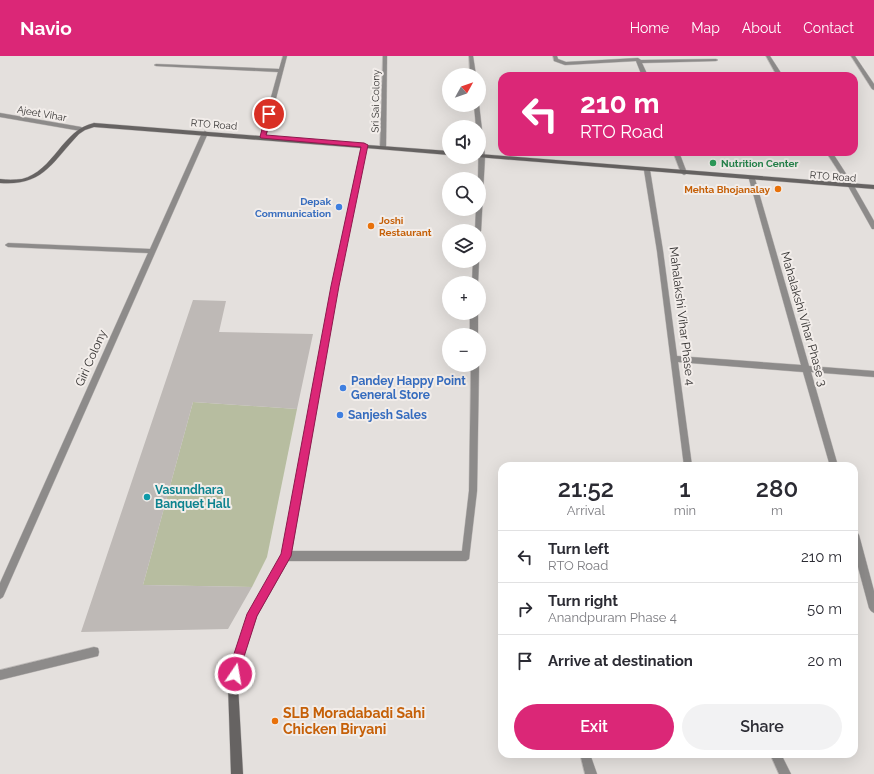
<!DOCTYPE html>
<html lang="en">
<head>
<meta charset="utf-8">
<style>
  :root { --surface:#fff; --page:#f2f2f3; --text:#2b2b33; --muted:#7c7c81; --line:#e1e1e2; --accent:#db2777 }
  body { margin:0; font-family:Raleway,sans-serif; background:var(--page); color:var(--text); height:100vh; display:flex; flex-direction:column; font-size:15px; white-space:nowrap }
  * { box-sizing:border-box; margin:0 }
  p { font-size:13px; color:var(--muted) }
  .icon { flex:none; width:22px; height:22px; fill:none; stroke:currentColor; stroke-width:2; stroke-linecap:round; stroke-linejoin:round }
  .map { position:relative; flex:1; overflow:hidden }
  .panel { position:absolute; left:498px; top:406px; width:360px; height:296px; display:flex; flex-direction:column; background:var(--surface); border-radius:12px; box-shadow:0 4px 16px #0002 }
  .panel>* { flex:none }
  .top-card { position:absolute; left:498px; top:16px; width:360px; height:84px; border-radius:12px; box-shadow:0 4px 16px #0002; background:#db2777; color:#fff; overflow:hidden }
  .needle { width:26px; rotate:50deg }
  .buttons { position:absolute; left:442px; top:12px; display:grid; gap:8px }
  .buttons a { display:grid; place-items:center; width:44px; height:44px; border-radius:50%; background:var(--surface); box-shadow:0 4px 16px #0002; font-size:20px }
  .pin { position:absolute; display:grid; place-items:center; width:34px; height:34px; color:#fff; margin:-17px; border:2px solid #fff; border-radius:50%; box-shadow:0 1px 4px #0007 }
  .me { position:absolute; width:44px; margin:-22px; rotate:12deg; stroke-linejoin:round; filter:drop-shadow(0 0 3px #0008) }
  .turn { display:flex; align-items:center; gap:14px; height:84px; padding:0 16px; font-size:18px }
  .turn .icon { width:52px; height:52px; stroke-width:2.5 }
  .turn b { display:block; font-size:28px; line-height:34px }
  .eta { display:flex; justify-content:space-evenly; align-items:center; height:68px; text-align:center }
  .eta b { font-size:24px; font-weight:600; line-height:28px }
  .action { display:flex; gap:8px; margin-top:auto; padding:8px 16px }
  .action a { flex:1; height:46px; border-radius:24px; background:var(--accent); color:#fff; font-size:16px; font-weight:600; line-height:46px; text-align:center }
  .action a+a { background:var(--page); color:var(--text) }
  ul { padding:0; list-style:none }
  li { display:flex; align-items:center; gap:12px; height:52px; padding:0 16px; border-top:1px solid var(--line) }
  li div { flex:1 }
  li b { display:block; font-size:15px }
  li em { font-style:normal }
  header { display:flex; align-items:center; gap:24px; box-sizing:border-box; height:56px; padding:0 20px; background:var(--accent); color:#fff }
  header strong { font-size:19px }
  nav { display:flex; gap:22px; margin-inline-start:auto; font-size:14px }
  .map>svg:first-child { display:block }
  .green { fill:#b7bda0 }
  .building { fill:#beb9b6 }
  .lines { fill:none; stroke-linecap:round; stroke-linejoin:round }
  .street-casing { stroke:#c1bdbb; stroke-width:1 }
  .secondary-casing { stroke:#c1bdbb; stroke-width:1 }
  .street { fill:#8d8b8a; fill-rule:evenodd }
  .secondary { fill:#666362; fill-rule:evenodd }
  .route { fill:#db2777; stroke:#8e194d }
  .leisure-dot { fill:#2e9e5b; stroke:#f2edea; stroke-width:1.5 }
  .food-dot { fill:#e8710a; stroke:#f2edea; stroke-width:1.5 }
  .shop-dot { fill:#3f7fe0; stroke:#f2edea; stroke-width:1.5 }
  .culture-dot { fill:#0f9aa8; stroke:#f2edea; stroke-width:1.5 }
  .labels { text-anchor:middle; stroke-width:4; stroke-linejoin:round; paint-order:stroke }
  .far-street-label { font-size:10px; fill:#343231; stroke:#f2edea }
  .far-leisure-label { font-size:10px; font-weight:bold; fill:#27864d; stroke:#f2edea; text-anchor:start }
  .far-food-label { font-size:10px; font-weight:bold; fill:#c56008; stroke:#f2edea; text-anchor:end }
  .far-shop-label { font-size:10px; font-weight:bold; fill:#366cbe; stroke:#f2edea; text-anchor:end }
  .street-label { font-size:12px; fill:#343231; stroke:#f2edea }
  .shop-label { font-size:12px; font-weight:bold; fill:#366cbe; stroke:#f2edea; text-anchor:start }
  .culture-label { font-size:12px; font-weight:bold; fill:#0d838f; stroke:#f2edea; text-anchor:start }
  .near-food-label { font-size:14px; font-weight:bold; fill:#c56008; stroke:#f2edea; text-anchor:start }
</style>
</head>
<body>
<header>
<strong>Navio</strong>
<nav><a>Home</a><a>Map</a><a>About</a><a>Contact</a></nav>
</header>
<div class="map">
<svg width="874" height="718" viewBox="0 0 874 718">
  <rect width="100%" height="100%" fill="#e4e0dd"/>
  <path class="green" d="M 193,346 L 297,353 L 267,501 L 252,531 L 143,529 Z"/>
  <path class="building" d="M 193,244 L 226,245 L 219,276 L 313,278 L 297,353 L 193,346 L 143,529 L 252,531 L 228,573 L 81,576 Z"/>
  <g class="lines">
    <defs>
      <g id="street">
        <path d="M 283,0 L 287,0 L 266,81 L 263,83 L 260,81 L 278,16 L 156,10 L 154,9 L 156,8 L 279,13 Z"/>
        <path d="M 383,0 L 387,0 L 386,91 L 383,93 L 380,91 Z"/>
        <path d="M 469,0 L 473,0 L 476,19 L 470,19 Z"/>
        <path d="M 553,0 L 557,0 L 558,3 L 566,6 L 638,2 L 641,4 L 716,3 L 718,4 L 716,5 L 642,7 L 648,20 L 642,20 L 636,5 L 565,9 L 554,5 Z"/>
        <path d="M 766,0 L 770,0 L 783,20 L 777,20 Z"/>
        <path d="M 851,0 L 855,0 L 874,28 L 874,34 L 872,33 Z"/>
        <path d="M 479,48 L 485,100 L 481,175 L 479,177 L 479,175 L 475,175 L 476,153 L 479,153 L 479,123 L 478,123 L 479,71 L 476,71 L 474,49 Z"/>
        <path d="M 0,57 L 81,71 L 84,73 L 81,75 L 0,61 Z"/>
        <path d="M 205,75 L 208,77 L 3,541 L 0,543 L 0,527 L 148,197 L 8,191 L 5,189 L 8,187 L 150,193 L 202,77 Z"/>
        <path d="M 673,96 L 679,96 L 687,117 L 686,118 L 684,119 L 681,117 Z"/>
        <path d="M 826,96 L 832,96 L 854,130 L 874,165 L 874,173 L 872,173 L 848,130 Z"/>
        <path d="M 647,112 L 650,114 L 663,195 L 677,300 L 801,309 L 749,123 L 752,121 L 755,123 L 809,310 L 874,315 L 874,321 L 811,316 L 838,410 L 830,410 L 803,316 L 678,306 L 692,410 L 684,410 L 657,195 L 644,114 Z"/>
        <path d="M 479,204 L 479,205 L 478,227 L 472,227 L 473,205 Z"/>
        <rect x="470" y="257" width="8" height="22"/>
        <path d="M 471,309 L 479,309 L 477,435 L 469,503 L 466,505 L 286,505 L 283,503 L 281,500 L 283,497 L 286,495 L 462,495 L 469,435 Z"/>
        <path d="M 854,475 L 857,476 L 859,479 L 874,535 L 874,557 L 871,555 L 869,552 L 854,496 Z"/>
        <path d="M 94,591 L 98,592 L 99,596 L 98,600 L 94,601 L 0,624 L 0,614 Z"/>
        <path d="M 580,698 L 590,698 L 597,718 L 585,718 Z"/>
        <path d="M 770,698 L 781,698 L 791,718 L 779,718 Z"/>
      </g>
      <g id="secondary">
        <path d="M 94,67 L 362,88 L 364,87 L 367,89 L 449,95 L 449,99 L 366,92 L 338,230 L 291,500 L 257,560 L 241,607 L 238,629 L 243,718 L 231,718 L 228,629 L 231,607 L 250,555 L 282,499 L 332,230 L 361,92 L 94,71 L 85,74 L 79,78 C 52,106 44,130 0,127 L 0,123 C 7,124 14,124 22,123 C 54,115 62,74 94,67 Z"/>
        <path d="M 479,98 L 874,129 L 874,133 L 477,101 L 479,101 Z"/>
      </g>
    </defs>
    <use href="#street" class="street-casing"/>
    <use href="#secondary" class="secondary-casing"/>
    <use href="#street" class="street"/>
    <use href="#secondary" class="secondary"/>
  </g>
  <path class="route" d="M 269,56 L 272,58 L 266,79 L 364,87 L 368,89 L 339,230 L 291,500 L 257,560 L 242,607 L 239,622 L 235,624 L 231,622 L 229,618 L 231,607 L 247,558 L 281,498 L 331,230 L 361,91 L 261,82 L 260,81 L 266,58 Z"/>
  <circle class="leisure-dot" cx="713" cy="107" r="4"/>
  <g class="food-dot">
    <circle cx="778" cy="133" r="4"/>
    <circle cx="371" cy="170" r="4"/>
    <circle cx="275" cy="665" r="4"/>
  </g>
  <g class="shop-dot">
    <circle cx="339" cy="151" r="4"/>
    <circle cx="343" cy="332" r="4"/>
    <circle cx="340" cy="359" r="4"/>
  </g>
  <circle class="culture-dot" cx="147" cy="441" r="4"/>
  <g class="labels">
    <g class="far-street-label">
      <text transform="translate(375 45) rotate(-89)" y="4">Sri Sai Colony</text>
      <text transform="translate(42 57) rotate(10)" y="4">Ajeet Vihar</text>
      <text transform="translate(214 68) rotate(4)" y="4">RTO Road</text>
      <text transform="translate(833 120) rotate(4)" y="4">RTO Road</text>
    </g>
    <g class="far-leisure-label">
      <text x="721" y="111">Nutrition Center</text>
    </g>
    <g class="far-food-label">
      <text x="770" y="137">Mehta Bhojanalay</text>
      <text x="379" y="168" text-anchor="start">Joshi<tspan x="379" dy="12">Restaurant</tspan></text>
    </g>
    <g class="far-shop-label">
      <text x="331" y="149">Depak<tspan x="331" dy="12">Communication</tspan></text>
    </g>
    <g class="street-label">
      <text transform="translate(682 260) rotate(83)" y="4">Mahalakshi Vihar Phase 4</text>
      <text transform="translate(804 263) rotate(74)" y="4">Mahalakshi Vihar Phase 3</text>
      <text transform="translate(91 302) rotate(-66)" y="4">Giri Colony</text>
    </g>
    <g class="shop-label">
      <text x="351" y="329">Pandey Happy Point<tspan x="351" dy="14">General Store</tspan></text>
      <text x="348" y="363">Sanjesh Sales</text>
    </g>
    <g class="culture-label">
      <text x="155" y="438">Vasundhara<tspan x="155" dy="14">Banquet Hall</tspan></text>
    </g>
    <g class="near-food-label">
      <text x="283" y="662">SLB Moradabadi Sahi<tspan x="283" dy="16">Chicken Biryani</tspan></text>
    </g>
  </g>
</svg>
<div class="buttons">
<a><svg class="needle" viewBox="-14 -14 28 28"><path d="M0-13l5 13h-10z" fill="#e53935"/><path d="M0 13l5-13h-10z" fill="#7c7c81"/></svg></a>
<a><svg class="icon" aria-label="sound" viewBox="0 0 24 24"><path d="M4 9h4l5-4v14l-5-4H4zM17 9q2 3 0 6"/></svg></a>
<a><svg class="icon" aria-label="search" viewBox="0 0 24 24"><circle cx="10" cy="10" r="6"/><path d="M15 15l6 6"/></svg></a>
<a><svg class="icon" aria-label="layers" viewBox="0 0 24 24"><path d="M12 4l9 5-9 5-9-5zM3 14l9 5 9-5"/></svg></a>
<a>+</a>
<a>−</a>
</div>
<div class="pin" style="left:269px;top:58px;background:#d93025"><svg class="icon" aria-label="arrive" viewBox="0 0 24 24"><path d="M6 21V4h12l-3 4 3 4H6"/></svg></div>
<svg class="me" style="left:235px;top:618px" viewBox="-20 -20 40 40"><circle r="17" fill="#db2777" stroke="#fff" stroke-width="3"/><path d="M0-11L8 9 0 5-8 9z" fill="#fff"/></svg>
<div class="top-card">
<div class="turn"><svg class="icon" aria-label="left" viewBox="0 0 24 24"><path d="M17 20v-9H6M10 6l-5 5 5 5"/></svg><div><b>210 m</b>RTO Road</div></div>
</div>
<section class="panel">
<div class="eta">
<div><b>21:52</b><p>Arrival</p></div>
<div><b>1</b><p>min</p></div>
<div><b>280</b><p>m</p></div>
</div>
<ul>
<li><svg class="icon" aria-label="left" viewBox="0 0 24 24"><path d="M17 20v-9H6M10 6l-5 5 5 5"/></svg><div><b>Turn left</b><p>RTO Road</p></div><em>210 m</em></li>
<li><svg class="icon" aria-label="right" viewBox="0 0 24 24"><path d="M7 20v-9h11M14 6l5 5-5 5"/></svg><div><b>Turn right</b><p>Anandpuram Phase 4</p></div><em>50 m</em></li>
<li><svg class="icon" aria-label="arrive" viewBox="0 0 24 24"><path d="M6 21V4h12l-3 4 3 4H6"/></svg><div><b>Arrive at destination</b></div><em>20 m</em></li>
</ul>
<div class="action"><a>Exit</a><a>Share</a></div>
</section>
</div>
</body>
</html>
